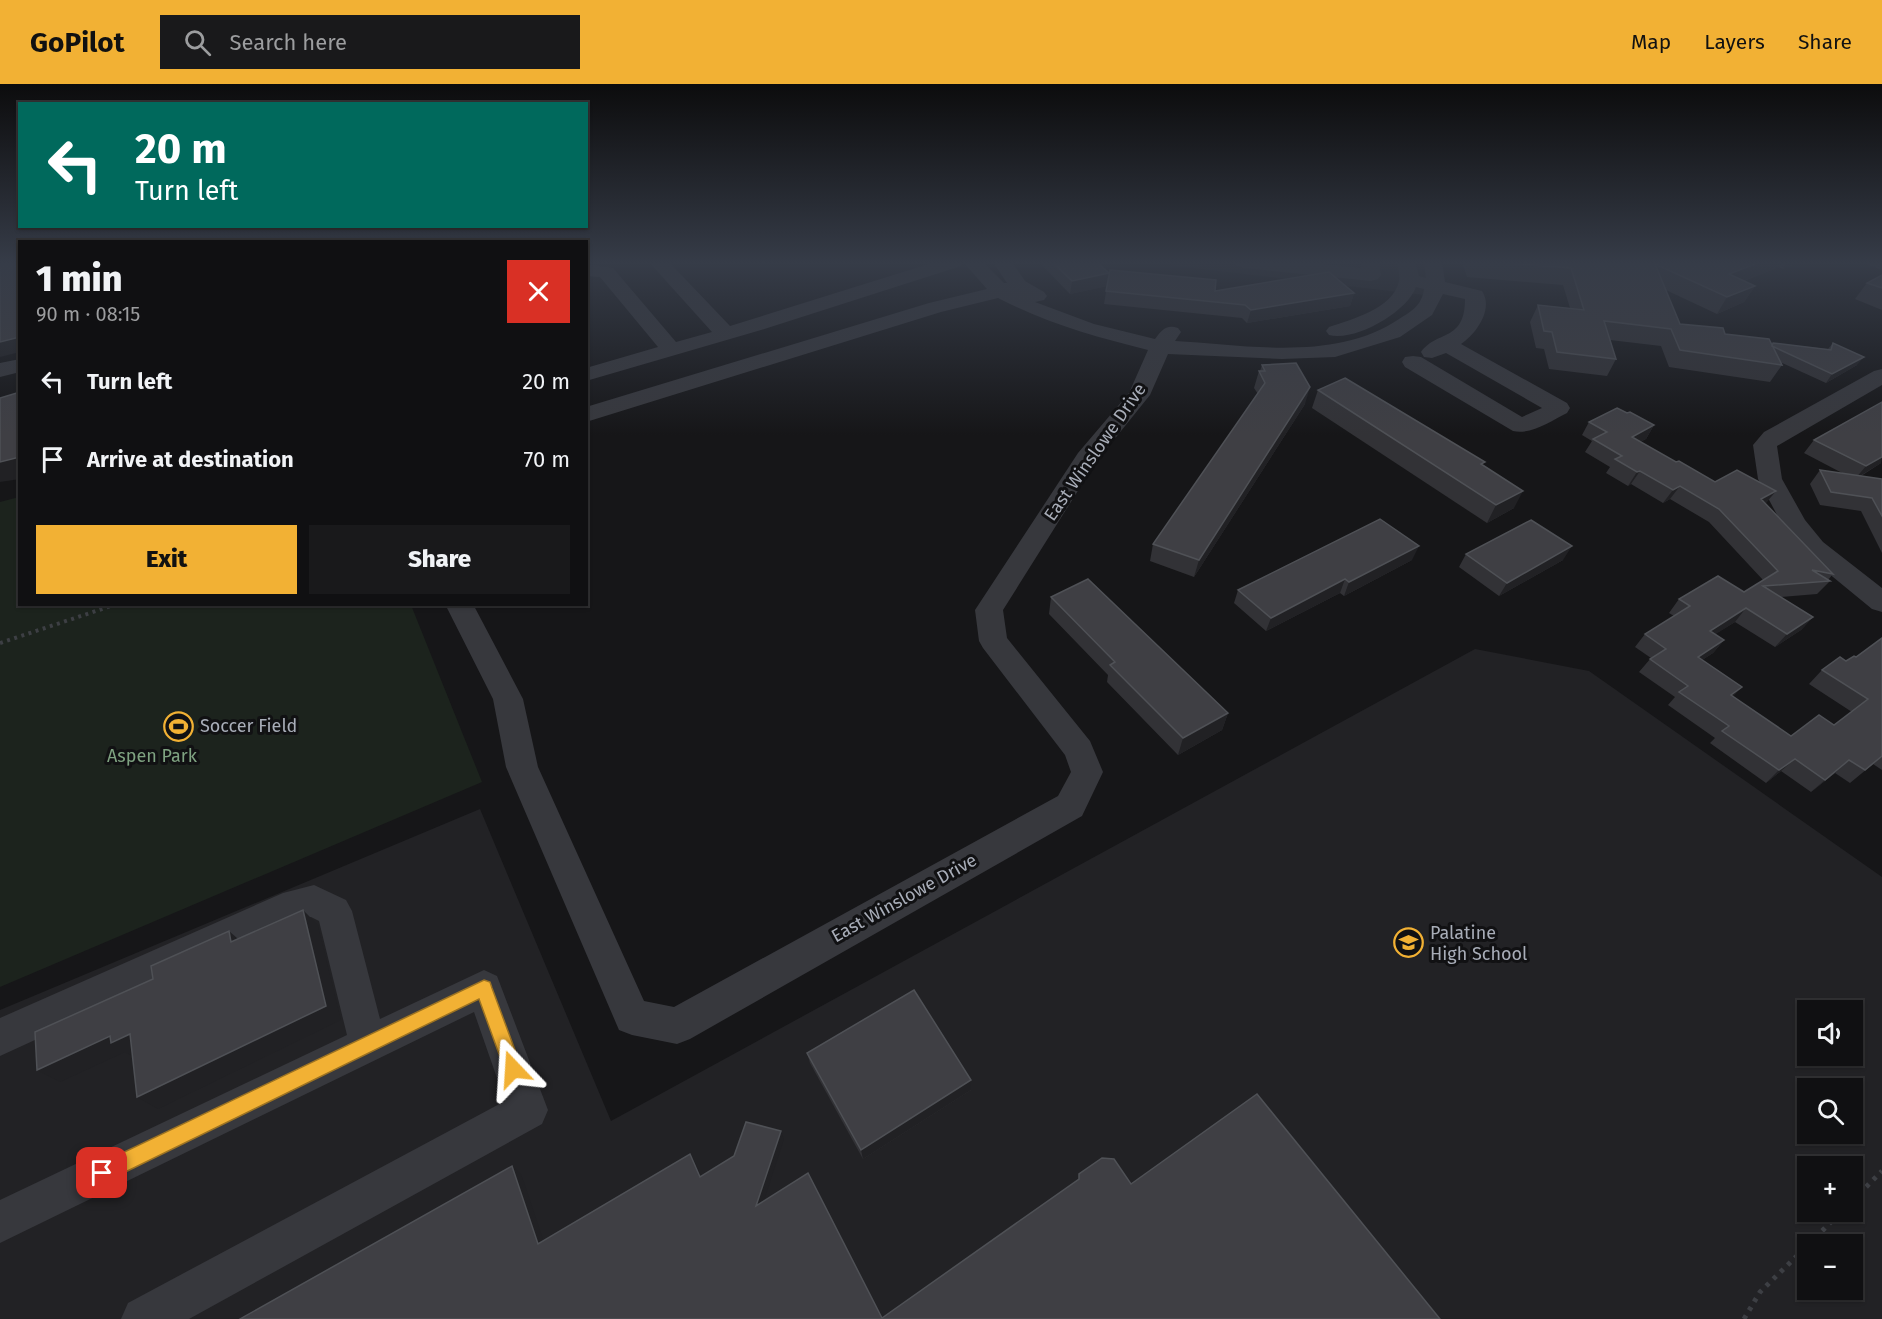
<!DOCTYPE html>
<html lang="en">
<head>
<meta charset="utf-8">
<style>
  :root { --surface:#101012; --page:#19191b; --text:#f1f3f6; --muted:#9c9d9f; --line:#303032; --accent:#f2b134 }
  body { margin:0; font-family:"Fira Sans",sans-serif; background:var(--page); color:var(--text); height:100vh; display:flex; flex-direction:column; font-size:22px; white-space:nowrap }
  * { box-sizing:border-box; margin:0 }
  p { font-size:20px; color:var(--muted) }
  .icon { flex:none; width:33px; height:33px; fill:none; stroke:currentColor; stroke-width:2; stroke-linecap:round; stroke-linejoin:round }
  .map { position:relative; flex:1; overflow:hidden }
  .panel { position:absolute; left:18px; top:156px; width:570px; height:366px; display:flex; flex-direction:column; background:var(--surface); border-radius:0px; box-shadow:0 2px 4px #0004,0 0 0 2px var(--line) }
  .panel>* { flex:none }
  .top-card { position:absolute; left:18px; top:18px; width:570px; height:126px; border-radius:0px; box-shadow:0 2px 4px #0004,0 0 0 2px var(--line); background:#00695c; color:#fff; overflow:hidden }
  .fabs { position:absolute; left:1797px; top:916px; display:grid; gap:12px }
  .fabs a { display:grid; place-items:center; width:66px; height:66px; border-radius:0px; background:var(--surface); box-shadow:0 2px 4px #0004,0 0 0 2px var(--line); font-size:30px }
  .pin { position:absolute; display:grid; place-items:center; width:51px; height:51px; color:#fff; margin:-26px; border-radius:12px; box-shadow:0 3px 9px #0006 }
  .me { position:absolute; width:66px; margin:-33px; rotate:340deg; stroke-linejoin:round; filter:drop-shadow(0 0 4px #0008) }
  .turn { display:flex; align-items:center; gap:21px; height:126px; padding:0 18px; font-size:27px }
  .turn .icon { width:78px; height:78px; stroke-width:2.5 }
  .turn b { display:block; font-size:42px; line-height:51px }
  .round { display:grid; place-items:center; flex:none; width:63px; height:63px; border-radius:0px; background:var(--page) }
  .overview { display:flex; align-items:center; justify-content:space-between; height:102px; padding:0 18px }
  h1 { font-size:36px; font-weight:800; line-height:45px }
  .cta { display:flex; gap:12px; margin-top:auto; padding:12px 18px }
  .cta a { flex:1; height:69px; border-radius:0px; background:var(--accent); color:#111; font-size:24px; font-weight:800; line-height:69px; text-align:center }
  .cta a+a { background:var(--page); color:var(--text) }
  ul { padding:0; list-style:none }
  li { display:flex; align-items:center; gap:18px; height:78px; padding:0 18px }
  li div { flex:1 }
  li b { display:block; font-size:22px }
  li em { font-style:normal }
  header { display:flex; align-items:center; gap:36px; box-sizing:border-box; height:84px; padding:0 30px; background:var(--accent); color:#111 }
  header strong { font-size:28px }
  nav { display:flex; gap:33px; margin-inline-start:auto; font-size:21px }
  .search { width:420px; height:54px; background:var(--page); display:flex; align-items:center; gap:15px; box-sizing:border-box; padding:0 21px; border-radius:0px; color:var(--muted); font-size:22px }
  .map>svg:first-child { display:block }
  .built { fill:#222225; fill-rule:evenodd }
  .green { fill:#1c231d }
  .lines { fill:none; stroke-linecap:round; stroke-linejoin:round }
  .path-far1 { stroke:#3d3f44; stroke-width:4; stroke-dasharray:3 4.5; stroke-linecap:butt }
  .path { stroke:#3d3f44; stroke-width:5; stroke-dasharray:4 6; stroke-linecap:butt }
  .minor { fill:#37383d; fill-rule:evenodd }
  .wall { fill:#323236 }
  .shaded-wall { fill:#212124 }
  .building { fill:#3f3f44; stroke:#4f5156; stroke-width:1.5 }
  .route { fill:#f2b134; stroke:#9d7322; stroke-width:1.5 }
  .labels { text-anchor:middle; stroke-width:6; stroke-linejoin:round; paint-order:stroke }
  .street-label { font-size:18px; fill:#a8adb8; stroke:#111113 }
  .poi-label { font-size:18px; fill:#a8adb8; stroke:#111113; text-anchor:start }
  .park-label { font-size:18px; fill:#7fa381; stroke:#111113 }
</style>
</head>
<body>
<header>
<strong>GoPilot</strong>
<div class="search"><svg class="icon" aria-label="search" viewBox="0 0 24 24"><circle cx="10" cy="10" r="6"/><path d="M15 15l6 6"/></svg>Search here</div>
<nav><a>Map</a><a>Layers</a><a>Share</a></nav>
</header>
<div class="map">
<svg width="1882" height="1235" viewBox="0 0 1882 1235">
  <rect width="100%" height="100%" fill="#161618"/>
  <g class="built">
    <path d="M 1163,178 L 1431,178 L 1436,192 L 1433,212 L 1167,181 Z"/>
    <path d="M 1475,565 L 1589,587 L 1882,793 L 1882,1235 L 0,1235 L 0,926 L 480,725 L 611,1037 ZM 1808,927 L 1852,927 L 1852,972 L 1808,972 ZM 1808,1005 L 1852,1005 L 1852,1050 L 1808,1050 ZM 1808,1083 L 1852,1083 L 1852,1128 L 1808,1128 ZM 1808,1161 L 1852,1161 L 1852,1206 L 1808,1206 Z"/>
  </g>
  <path class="green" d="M 19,413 L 20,520 L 411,521 L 482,698 L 0,903 L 0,418 Z"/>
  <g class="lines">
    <path class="path-far1" d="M 0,559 L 117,520"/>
    <g class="path">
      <path d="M 1852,1117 L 1882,1087"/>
      <path d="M 1808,1161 L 1841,1128"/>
      <path d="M 1744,1235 L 1760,1208 L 1808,1161"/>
    </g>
    <g class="minor">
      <path d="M 649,178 L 669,178 L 730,242 L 935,178 L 983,178 L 1004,199 L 1007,199 L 993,178 L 1012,178 L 1025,197 L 1044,208 L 1047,212 L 1044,216 L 1035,218 L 1094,240 L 1155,255 C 1162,246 1166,240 1178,244 L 1181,248 L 1175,257 C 1246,261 1336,278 1399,235 C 1412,227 1422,221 1424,205 L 1416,203 C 1407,228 1355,258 1329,251 L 1326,247 L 1329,243 C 1352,235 1393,225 1399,197 C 1400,191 1398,184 1397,178 L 1415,178 L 1419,192 L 1426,194 L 1424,178 L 1442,178 L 1445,198 L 1482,207 C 1494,225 1476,250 1461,260 L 1567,319 L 1570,324 L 1567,329 C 1551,337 1531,351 1513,347 L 1405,283 L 1402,278 L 1405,273 L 1413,272 L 1421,273 L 1522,333 L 1542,324 L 1446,269 L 1432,274 L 1424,273 L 1421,268 C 1437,246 1465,258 1465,215 L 1443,210 L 1432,231 L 1400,253 L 1335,273 L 1282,275 L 1168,270 L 1150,311 L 1096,378 L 1003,526 L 1007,554 L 1090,657 L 1103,688 L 1082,732 L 690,955 L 677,960 L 632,951 L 619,946 L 506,683 L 493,615 L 445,520 L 473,520 L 523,615 L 538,683 L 644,917 L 674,923 L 1058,712 L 1071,688 L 1065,671 L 983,564 L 979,557 L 975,526 L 1078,369 L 1129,309 L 1148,266 C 1095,253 1046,239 998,214 L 941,228 L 586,338 L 586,323 L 929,219 L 987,205 L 963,178 L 961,182 L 761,246 L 586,297 L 586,284 L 658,263 L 600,193 L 586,192 L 586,180 L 613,184 L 676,258 L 712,248 Z"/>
      <path d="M 1234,178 L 1299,178 L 1361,184 L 1361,178 L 1379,178 L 1381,191 L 1378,195 L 1371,197 L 1244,184 L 1237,182 Z"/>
      <path d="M 20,275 L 20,288 L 0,293 L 0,279 Z"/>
      <path d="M 1882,285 L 1882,301 L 1777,362 L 1782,395 L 1805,436 L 1823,458 L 1882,504 L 1882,528 L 1872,525 L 1805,470 L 1785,446 L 1758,395 L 1753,361 L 1764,348 L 1874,287 Z"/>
      <path d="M 314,801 L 346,816 L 352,827 L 380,935 L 484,886 L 497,892 L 548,1026 L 542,1040 L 189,1235 L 121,1235 L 128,1219 L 505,1017 L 474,928 L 0,1159 L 0,1116 L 347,951 L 319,837 L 311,833 L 299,835 L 0,972 L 0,934 L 283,809 Z"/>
    </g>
  </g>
  <g class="wall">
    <path d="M 1039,178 L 1097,178 L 1109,189 L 1215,207 L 1354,209 L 1350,222 L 1247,239 L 1242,234 L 1104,220 L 1107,202 L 1070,210 Z"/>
    <path d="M 1462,178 L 1800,178 L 1783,185 L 1779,183 L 1744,197 L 1755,202 L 1744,218 L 1717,230 L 1666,206 L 1680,240 L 1772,261 L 1773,259 L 1828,265 L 1833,259 L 1857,281 L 1826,299 L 1780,278 L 1782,281 L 1770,298 L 1669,283 L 1661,262 L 1610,256 L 1616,275 L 1607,292 L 1549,285 L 1544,265 L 1536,264 L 1530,238 L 1538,221 L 1570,224 L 1563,201 L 1467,193 Z"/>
    <path d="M 1860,178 L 1882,178 L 1882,186 Z"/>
    <path d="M 1882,191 L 1882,226 L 1855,215 L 1867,199 Z"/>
    <path d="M 1262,281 L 1305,320 L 1194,493 L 1150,477 L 1153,460 L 1258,310 L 1254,304 L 1259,287 L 1260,287 Z"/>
    <path d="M 1318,306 L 1483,382 L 1514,424 L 1487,439 L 1312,324 Z"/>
    <path d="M 1627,329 L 1654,341 L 1646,355 L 1640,358 L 1676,378 L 1715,398 L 1776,407 L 1765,420 L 1833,490 L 1828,496 L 1830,497 L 1817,510 L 1781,513 L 1813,533 L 1801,546 L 1775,563 L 1735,538 L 1715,550 L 1724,556 L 1713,569 L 1702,576 L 1733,613 L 1791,652 L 1834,641 L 1852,628 L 1809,600 L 1822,586 L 1856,573 L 1882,554 L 1882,686 L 1873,680 L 1850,699 L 1835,689 L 1811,708 L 1781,687 L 1766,699 L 1710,659 L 1715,654 L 1668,621 L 1675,613 L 1639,588 L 1651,574 L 1635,563 L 1645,550 L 1674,532 L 1669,529 L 1679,515 L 1744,508 L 1763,496 L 1709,438 L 1670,415 L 1663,419 L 1631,400 L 1628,402 L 1606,389 L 1610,383 L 1585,368 L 1592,357 L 1582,351 L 1589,338 Z"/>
    <path d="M 1814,356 L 1881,379 L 1861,392 L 1882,395 L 1882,469 L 1861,427 L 1820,421 L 1810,400 L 1820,386 L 1844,390 L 1804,369 Z"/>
    <path d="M 1466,470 L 1563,476 L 1499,512 L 1459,483 Z"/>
    <path d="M 1412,476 L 1344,512 L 1340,509 L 1266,547 L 1234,519 L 1238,506 Z"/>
    <path d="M 1051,513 L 1228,629 L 1222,646 L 1178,671 L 1107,598 L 1108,591 L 1049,530 Z"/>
    <path d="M 807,969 L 971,1006 L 863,1075 L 810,979 Z"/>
  </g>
  <g class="shaded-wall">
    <path d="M 1760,178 L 1782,178 L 1779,183 L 1719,206 L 1729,190 Z"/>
    <path d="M 1787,178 L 1800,178 L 1783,185 Z"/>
    <path d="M 1109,189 L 1108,202 L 1070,210 L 1072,197 Z"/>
    <path d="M 1755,202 L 1744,218 L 1717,230 L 1727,213 Z"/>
    <path d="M 1354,209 L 1350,222 L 1247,239 L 1251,226 Z"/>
    <path d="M 20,253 L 20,268 L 0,273 L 0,258 Z"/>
    <path d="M 1864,273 L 1857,281 L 1826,299 L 1832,290 Z"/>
    <path d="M 1310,303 L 1305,320 L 1194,493 L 1199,476 Z"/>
    <path d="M 1654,341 L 1646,355 L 1623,366 L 1632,353 Z"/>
    <path d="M 20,373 L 20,395 L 0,398 L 0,378 Z"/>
    <path d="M 1882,373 L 1881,379 L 1855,395 L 1866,382 Z"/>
    <path d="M 1640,387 L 1631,400 L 1628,402 L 1637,388 Z"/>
    <path d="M 1680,402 L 1670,415 L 1663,419 L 1673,406 Z"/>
    <path d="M 1523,407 L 1514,424 L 1487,439 L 1496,421 Z"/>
    <path d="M 1776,407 L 1765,420 L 1761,415 Z"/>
    <path d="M 1419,462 L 1412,476 L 1344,512 L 1349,498 Z"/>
    <path d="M 1572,462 L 1563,476 L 1499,512 L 1507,499 Z"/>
    <path d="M 1345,495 L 1340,509 L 1266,547 L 1271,534 Z"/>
    <path d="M 1746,524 L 1735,538 L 1700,560 L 1710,547 Z"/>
    <path d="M 1813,533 L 1801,546 L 1775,563 L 1787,550 Z"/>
    <path d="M 1724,556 L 1713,569 L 1687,586 L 1698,573 Z"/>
    <path d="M 1742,603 L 1730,616 L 1731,611 Z"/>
    <path d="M 1228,629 L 1222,646 L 1178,671 L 1183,654 Z"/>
    <path d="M 1795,675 L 1781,687 L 1766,699 L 1779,686 Z"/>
    <path d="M 1849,676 L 1835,689 L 1811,708 L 1825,696 Z"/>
    <path d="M 303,826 L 318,841 L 341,936 L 158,1025 L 137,1013 Z"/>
    <path d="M 229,847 L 246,862 L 231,858 Z"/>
    <path d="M 130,950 L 150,963 L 132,972 L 125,968 L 60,998 L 37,986 L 110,952 Z"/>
    <path d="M 971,996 L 971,1006 L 863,1075 L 861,1066 Z"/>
    <path d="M 781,1047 L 784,1055 L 760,1129 L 756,1122 Z"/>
    <path d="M 690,1070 L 695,1078 L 705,1101 L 700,1093 Z"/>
    <path d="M 512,1082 L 521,1090 L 547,1167 L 538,1160 Z"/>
  </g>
  <g class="building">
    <path d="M 0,178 L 20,178 L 20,253 L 0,258 Z"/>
    <path d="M 1052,178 L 1097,178 L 1109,189 L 1072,197 Z"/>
    <path d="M 1493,178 L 1760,178 L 1729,190 L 1755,202 L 1727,213 L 1655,180 L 1680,240 L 1723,244 L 1725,250 L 1769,255 L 1782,281 L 1680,266 L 1671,245 L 1604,237 L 1616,275 L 1557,268 L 1552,248 L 1544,247 L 1538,221 L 1584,226 L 1571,184 Z"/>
    <path d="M 1110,186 L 1216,196 L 1215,207 L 1329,188 L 1354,209 L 1251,226 L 1245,221 L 1106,207 Z"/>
    <path d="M 1882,191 L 1882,204 L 1867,199 Z"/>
    <path d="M 1773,259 L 1831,266 L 1833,259 L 1864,273 L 1832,290 L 1772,262 Z"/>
    <path d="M 1296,279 L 1310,303 L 1199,476 L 1153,460 L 1265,299 L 1259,287 L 1265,287 L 1262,281 Z"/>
    <path d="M 1345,294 L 1485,378 L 1481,380 L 1523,407 L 1496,421 L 1318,306 Z"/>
    <path d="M 20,308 L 20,373 L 0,378 L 0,314 Z"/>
    <path d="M 1882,318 L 1882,373 L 1866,382 L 1814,356 Z"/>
    <path d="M 1617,324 L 1627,329 L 1630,328 L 1654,341 L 1632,353 L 1676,378 L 1679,377 L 1715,398 L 1737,386 L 1776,407 L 1761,415 L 1833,490 L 1812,486 L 1830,497 L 1763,502 L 1813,533 L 1787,550 L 1746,524 L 1710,547 L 1724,556 L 1698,573 L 1742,603 L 1731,611 L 1791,652 L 1819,631 L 1834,641 L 1868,615 L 1822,586 L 1840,573 L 1846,577 L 1854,572 L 1856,573 L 1882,554 L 1882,672 L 1865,686 L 1849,676 L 1825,696 L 1795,675 L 1779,686 L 1722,647 L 1729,642 L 1679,608 L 1688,602 L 1650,575 L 1666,565 L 1645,550 L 1690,522 L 1679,515 L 1718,492 L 1744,508 L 1778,487 L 1719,425 L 1680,402 L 1673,406 L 1640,387 L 1637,388 L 1615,375 L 1622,372 L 1593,355 L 1607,348 L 1589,338 Z"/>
    <path d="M 1820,386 L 1882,395 L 1882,432 L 1872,414 L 1831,408 Z"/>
    <path d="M 1380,435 L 1419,462 L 1349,498 L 1345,495 L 1271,534 L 1238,506 Z"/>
    <path d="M 1531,436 L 1572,462 L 1507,499 L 1466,470 Z"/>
    <path d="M 1088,495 L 1228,629 L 1183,654 L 1110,581 L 1115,578 L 1051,513 Z"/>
    <path d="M 303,826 L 326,922 L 137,1013 L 130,950 L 111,959 L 110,952 L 37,986 L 35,948 L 153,895 L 151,882 L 229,847 L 231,858 Z"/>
    <path d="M 914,906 L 971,996 L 861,1066 L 807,969 Z"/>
    <path d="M 1257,1010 L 1440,1235 L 240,1235 L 512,1082 L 538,1160 L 690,1070 L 700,1093 L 734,1072 L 746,1038 L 781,1047 L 756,1122 L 808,1089 L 882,1234 L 1079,1095 L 1079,1090 L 1102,1074 L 1114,1075 L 1131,1100 Z"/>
  </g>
  <linearGradient id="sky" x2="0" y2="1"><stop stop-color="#0c0c0d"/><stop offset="0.51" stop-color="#363c48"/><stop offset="1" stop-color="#363c48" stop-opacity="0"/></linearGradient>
  <rect width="1882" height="351" fill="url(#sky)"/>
  <path class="route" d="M 484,896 L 490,898 L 492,904 L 522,985 L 520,992 L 513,994 L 507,992 L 479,915 L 109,1096 L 102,1098 L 95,1096 L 93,1089 L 95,1082 Z"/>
  <defs>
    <symbol id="stadium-ring" viewBox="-11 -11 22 22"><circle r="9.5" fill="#111113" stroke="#f2b134" stroke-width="1.5"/><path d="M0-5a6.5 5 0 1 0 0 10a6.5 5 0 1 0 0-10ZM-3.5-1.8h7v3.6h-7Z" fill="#f2b134"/></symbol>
    <symbol id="school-ring" viewBox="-11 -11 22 22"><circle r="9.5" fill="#111113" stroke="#f2b134" stroke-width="1.5"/><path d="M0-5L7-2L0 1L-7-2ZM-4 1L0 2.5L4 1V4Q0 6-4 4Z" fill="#f2b134"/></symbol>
  </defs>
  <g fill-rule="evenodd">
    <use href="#stadium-ring" x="162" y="626" width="33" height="33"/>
    <use href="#school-ring" x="1392" y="842" width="33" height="33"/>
  </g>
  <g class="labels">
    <g class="street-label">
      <text transform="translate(1095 368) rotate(-55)" y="6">East Winslowe Drive</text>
      <text transform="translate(904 814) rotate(-29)" y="6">East Winslowe Drive</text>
    </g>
    <g class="poi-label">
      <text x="200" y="648">Soccer Field</text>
      <text x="1430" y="855">Palatine<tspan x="1430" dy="21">High School</tspan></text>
    </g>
    <g class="park-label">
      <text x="152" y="678">Aspen Park</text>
    </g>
  </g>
</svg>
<div class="fabs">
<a><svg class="icon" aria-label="sound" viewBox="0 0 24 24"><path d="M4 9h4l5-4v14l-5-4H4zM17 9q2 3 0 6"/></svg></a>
<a><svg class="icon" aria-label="search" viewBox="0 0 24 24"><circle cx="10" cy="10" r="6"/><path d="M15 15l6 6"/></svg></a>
<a>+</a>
<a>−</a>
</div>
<div class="pin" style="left:102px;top:1089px;background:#d93025"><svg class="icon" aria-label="arrive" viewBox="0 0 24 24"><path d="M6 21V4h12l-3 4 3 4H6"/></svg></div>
<svg class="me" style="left:513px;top:985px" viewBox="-20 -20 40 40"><path d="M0-17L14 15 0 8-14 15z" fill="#f2b134" stroke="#fff" stroke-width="4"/></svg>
<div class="top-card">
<div class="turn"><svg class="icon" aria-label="left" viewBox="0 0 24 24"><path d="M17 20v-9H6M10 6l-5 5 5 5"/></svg><div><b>20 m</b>Turn left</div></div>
</div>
<section class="panel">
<div class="overview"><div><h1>1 min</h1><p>90 m · 08:15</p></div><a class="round" style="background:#d93025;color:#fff"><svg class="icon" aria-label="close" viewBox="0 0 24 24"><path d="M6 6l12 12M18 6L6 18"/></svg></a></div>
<ul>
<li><svg class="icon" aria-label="left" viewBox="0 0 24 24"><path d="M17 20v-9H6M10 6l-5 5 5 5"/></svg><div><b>Turn left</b></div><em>20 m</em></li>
<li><svg class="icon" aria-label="arrive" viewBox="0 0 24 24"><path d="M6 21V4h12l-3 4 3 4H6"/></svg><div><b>Arrive at destination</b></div><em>70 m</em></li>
</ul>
<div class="cta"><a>Exit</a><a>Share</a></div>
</section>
</div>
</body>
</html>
